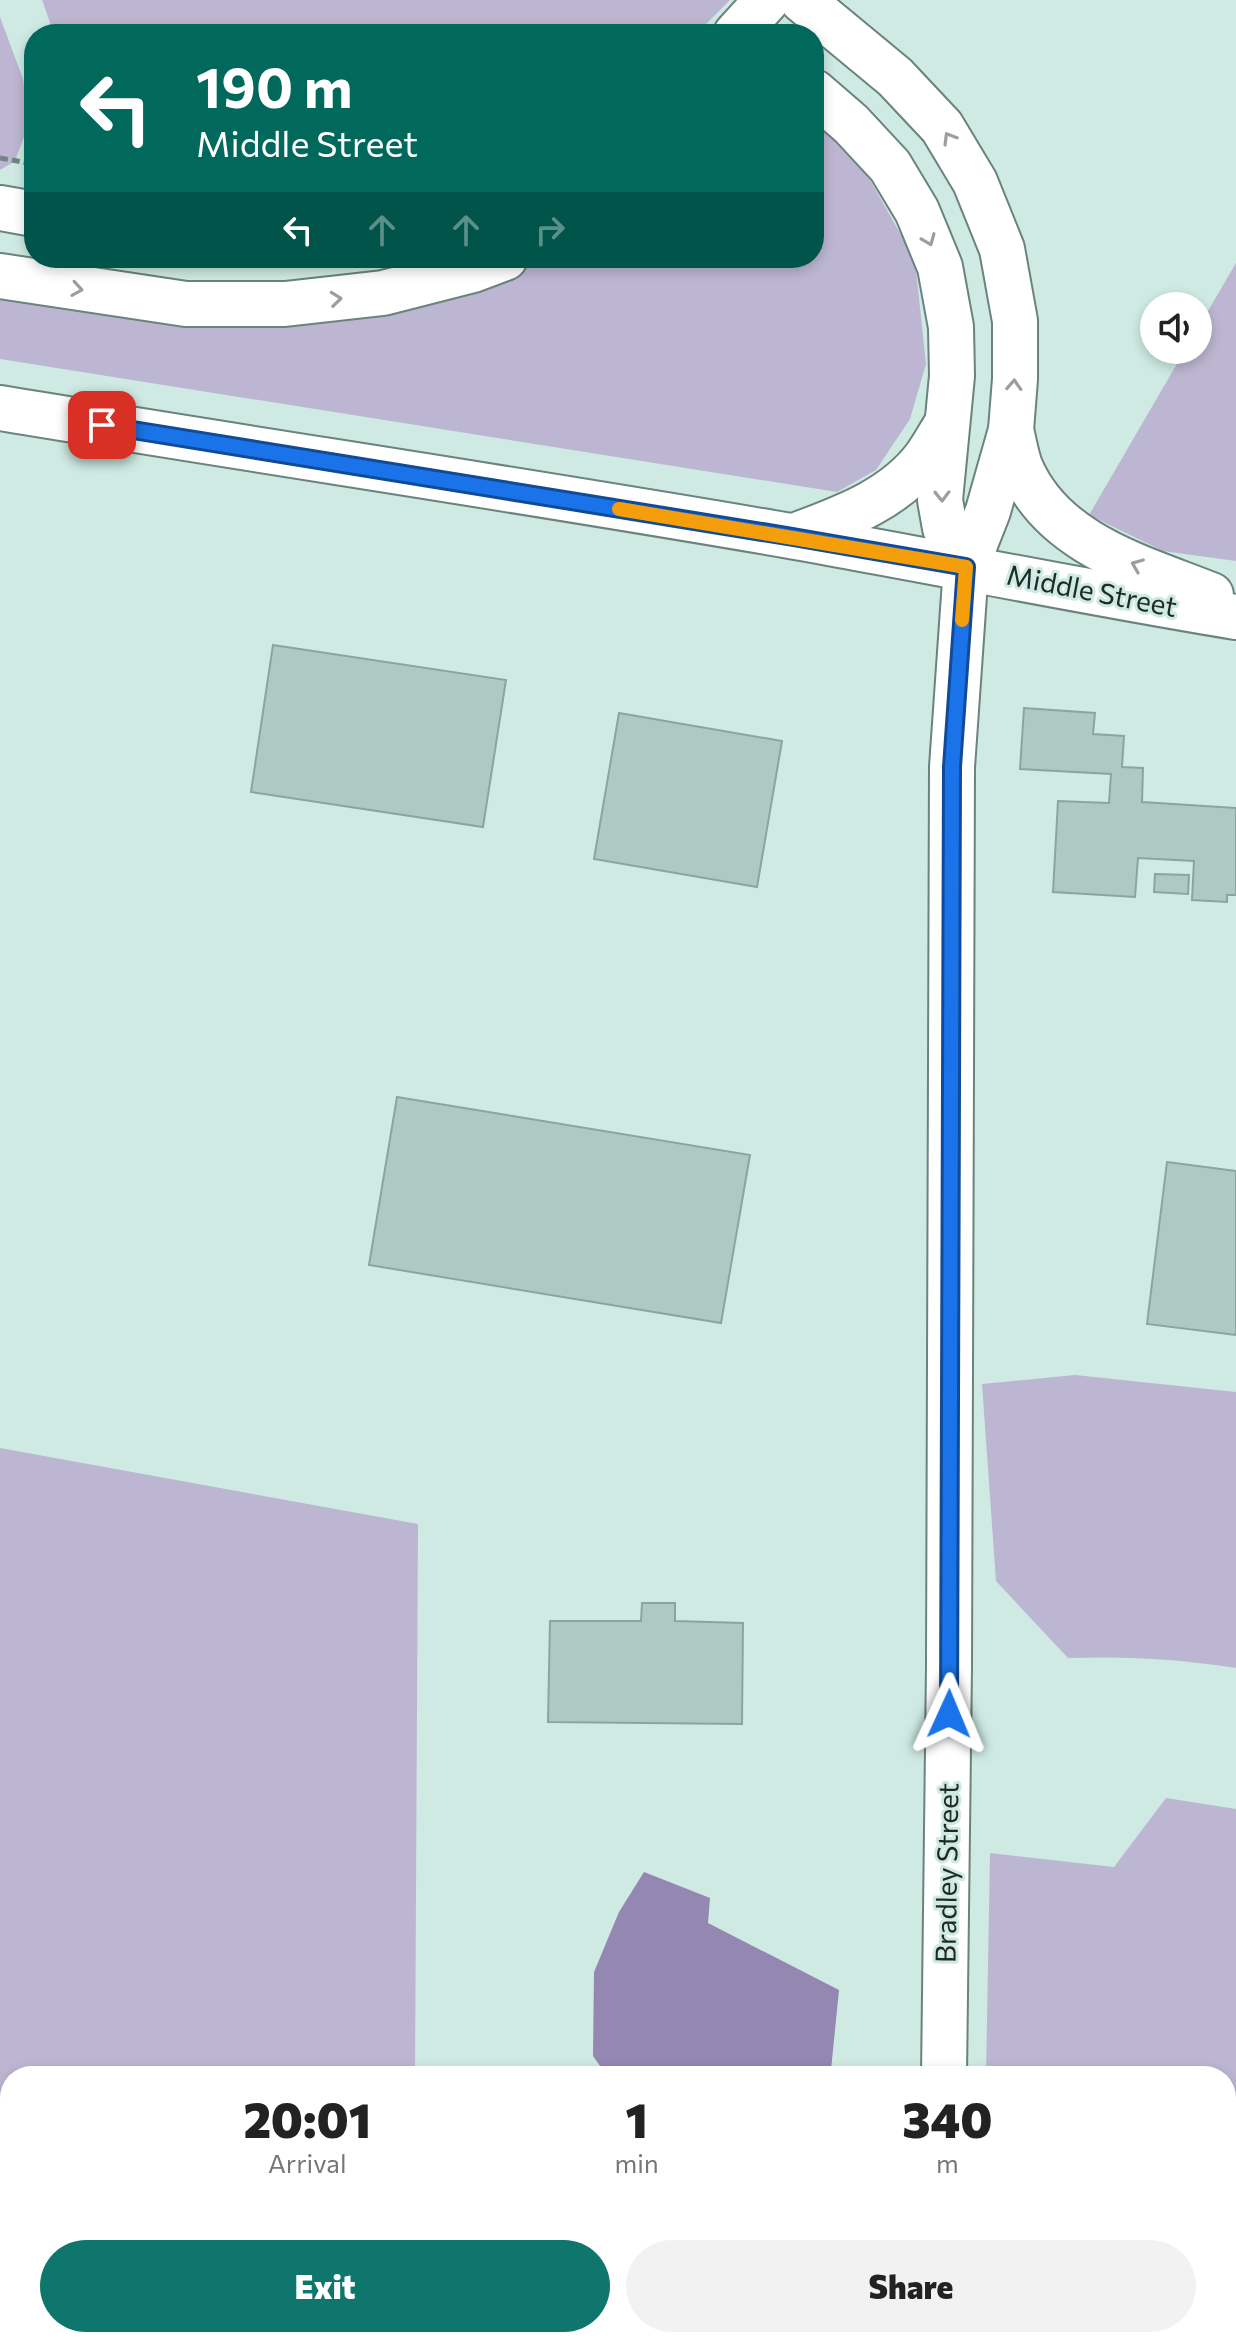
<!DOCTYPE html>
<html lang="en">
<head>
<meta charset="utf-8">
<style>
  :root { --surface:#fff; --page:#f2f2f2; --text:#222; --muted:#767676; --accent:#0f766e }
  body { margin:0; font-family:Commissioner,sans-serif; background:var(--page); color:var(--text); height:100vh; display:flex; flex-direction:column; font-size:30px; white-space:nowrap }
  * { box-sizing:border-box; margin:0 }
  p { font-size:26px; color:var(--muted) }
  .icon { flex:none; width:44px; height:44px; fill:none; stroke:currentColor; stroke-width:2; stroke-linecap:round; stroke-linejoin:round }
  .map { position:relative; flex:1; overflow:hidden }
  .sheet { position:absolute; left:0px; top:2066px; width:1236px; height:282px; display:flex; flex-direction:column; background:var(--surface); border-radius:32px 32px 0 0; box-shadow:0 4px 12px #0003 }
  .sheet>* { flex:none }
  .banner { position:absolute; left:24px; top:24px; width:800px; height:244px; border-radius:32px; box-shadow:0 4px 12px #0003; background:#00695c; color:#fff; overflow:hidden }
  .fabs { position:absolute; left:1140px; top:292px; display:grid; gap:16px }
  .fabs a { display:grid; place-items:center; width:72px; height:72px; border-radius:50%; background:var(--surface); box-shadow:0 4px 12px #0003; font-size:40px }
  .pin { position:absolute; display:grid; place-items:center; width:68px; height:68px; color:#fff; margin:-34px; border-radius:16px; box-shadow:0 4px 12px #0006 }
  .me { position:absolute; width:88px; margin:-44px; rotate:1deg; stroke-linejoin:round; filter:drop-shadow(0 0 6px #0008) }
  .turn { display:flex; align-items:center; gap:28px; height:168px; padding:0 40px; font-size:36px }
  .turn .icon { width:104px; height:104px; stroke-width:2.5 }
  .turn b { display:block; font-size:56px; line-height:68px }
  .lanes { display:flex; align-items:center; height:76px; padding:0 40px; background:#0003; justify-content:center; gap:40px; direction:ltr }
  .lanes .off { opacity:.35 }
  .eta { display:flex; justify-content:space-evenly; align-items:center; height:136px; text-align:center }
  .eta b { font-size:48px; font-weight:800; line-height:56px }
  .cta { display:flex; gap:16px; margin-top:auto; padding:16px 40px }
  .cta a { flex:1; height:92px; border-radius:48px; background:var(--accent); color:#fff; font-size:32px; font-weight:800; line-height:92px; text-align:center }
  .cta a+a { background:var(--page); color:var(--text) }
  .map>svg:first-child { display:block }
  .green { fill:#bdb6d2 }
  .water { fill:#9487b2 }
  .building { fill:#aec9c2; stroke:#8ba59e; stroke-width:2 }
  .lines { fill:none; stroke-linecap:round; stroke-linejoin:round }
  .minor-casing { stroke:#6a837d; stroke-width:48 }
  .path { stroke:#728580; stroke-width:5; stroke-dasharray:8 4; stroke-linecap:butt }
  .minor { stroke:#fff; stroke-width:44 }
  .oneway { stroke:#9a9f9d }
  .route-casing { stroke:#114b97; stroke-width:20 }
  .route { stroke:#1a73e8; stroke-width:14 }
  .slow { stroke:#f59e0b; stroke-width:14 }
  .labels { text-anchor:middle; stroke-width:6; stroke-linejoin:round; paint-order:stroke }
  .street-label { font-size:28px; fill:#1f2926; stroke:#ceeae3 }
</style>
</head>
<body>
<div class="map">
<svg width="1236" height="2347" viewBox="0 0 1236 2347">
  <rect width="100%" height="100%" fill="#ceeae3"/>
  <g class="green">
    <path d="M 42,0 L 730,0 L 696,34 L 54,34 Z"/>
    <path d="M 0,17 L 23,79 L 28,115 L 25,134 L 15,161 L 0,170 Z"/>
    <path d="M 814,113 L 855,153 L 915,260 L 926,364 L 910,419 L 876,470 L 837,492 L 0,359 L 0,296 L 180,326 L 285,325 L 437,301 L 545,258 L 814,258 Z"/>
    <path d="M 1236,263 L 1236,561 L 1163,551 L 1089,515 L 1185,350 L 1198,350 L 1198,328 Z"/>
    <path d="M 1075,1375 L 1236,1392 L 1236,1668 C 1180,1659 1125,1656 1068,1658 L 996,1581 L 982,1384 Z"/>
    <path d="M 0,1448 L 418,1524 L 415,2076 L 10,2076 L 10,2338 L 167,2338 L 167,2347 L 0,2347 Z"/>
    <path d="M 1166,1798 L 1236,1809 L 1236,2347 L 981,2347 L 982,2338 L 1226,2338 L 1226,2076 L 986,2076 L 990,1853 L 1114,1867 Z"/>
  </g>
  <path class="water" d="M 644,1872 L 710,1898 L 708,1923 L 839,1990 L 831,2070 L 825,2076 L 607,2076 L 593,2056 L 594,1972 L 619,1912 Z"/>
  <g class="building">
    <path d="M 273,645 L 506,680 L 483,827 L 251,792 Z"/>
    <path d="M 1024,708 L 1095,713 L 1093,734 L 1124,736 L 1122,767 L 1143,768 L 1142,802 L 1236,808 L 1236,895 L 1227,895 L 1227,902 L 1192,900 L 1194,861 L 1138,858 L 1135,897 L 1053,892 L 1058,801 L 1109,803 L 1111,774 L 1020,769 Z"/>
    <path d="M 619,713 L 782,741 L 757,887 L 594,859 Z"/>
    <path d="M 1155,874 L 1189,875 L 1188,894 L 1154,892 Z"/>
    <path d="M 397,1097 L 750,1155 L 721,1323 L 369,1265 Z"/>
    <path d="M 1167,1162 L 1236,1171 L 1236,1335 L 1147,1324 Z"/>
    <path d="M 642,1603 L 675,1603 L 675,1621 L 743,1623 L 742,1724 L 548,1722 L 550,1621 L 641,1621 Z"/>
    <rect x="223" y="2338" width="512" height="9"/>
  </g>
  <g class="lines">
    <defs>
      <g id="minor">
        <path d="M 802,0 L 895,77 L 942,127 L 975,182 L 1002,249 L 1015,321 L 1015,379 L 1011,430 L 988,511 L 966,567 L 952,767 L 949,1666 L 944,2076"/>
        <path d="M 736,34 L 767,0"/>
        <path d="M 814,92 L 851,124 L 890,166 L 917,211 L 940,267 L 951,327 L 952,376 L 940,500 L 945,528 L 966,567"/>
        <path d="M 0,208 L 34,214"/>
        <path d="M 0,276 L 186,304 L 285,304 L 383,293 L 473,270 L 505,258"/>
        <path d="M 0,408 C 265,452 531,491 796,537 C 943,563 1089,593 1236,617"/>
        <path d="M 1011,430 C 1014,442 1016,455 1020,466 C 1052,544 1141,567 1211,595"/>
        <path d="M 794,536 C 842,518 894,500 926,457 C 933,447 939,436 946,425"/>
        <path d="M 940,2347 L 940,2338"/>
      </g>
    </defs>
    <use href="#minor" class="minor-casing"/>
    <path class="path" d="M 0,158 L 34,164"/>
    <use href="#minor" class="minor"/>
  </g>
  <defs><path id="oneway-chevron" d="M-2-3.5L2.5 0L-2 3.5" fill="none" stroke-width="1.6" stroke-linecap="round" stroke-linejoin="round" transform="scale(2)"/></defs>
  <g class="oneway">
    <use href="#oneway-chevron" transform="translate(949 138) rotate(-121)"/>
    <use href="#oneway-chevron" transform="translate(929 240) rotate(68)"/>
    <use href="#oneway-chevron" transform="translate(77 289) rotate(9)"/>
    <use href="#oneway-chevron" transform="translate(336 299) rotate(-6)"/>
    <use href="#oneway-chevron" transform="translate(1014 385) rotate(-87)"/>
    <use href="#oneway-chevron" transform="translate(942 496) rotate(89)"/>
    <use href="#oneway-chevron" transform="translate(1137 565) rotate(-158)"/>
  </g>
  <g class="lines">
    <defs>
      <path id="route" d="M 102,425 L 793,537 L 966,567 L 952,767 L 949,1714"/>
    </defs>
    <use href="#route" class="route-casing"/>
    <use href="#route" class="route"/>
    <path class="slow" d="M 619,509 L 966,567 L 962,620"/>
  </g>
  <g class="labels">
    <g class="street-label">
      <text transform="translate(1092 591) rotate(11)" y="10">Middle Street</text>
      <text transform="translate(947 1873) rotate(-89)" y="10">Bradley Street</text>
    </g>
  </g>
</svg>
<div class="fabs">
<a><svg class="icon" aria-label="sound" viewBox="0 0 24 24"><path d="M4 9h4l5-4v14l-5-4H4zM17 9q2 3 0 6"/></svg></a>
</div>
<div class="pin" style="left:102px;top:425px;background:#d93025"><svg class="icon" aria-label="arrive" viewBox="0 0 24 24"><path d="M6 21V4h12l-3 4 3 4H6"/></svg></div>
<svg class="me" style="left:949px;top:1714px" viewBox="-20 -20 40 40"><path d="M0-17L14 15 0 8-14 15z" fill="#1a73e8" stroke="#fff" stroke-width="4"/></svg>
<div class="banner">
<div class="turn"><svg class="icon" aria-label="left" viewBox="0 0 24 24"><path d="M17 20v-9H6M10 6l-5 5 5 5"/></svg><div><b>190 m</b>Middle Street</div></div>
<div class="lanes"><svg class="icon" aria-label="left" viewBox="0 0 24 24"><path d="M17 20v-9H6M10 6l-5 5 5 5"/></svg><svg class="icon off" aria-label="ahead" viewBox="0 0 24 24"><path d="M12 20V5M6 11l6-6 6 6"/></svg><svg class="icon off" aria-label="ahead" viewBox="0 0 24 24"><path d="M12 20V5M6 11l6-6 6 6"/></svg><svg class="icon off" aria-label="right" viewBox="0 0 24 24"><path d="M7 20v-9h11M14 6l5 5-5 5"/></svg></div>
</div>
<section class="sheet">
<div class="eta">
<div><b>20:01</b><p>Arrival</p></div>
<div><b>1</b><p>min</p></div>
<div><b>340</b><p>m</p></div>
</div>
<div class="cta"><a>Exit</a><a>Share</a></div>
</section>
</div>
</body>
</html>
